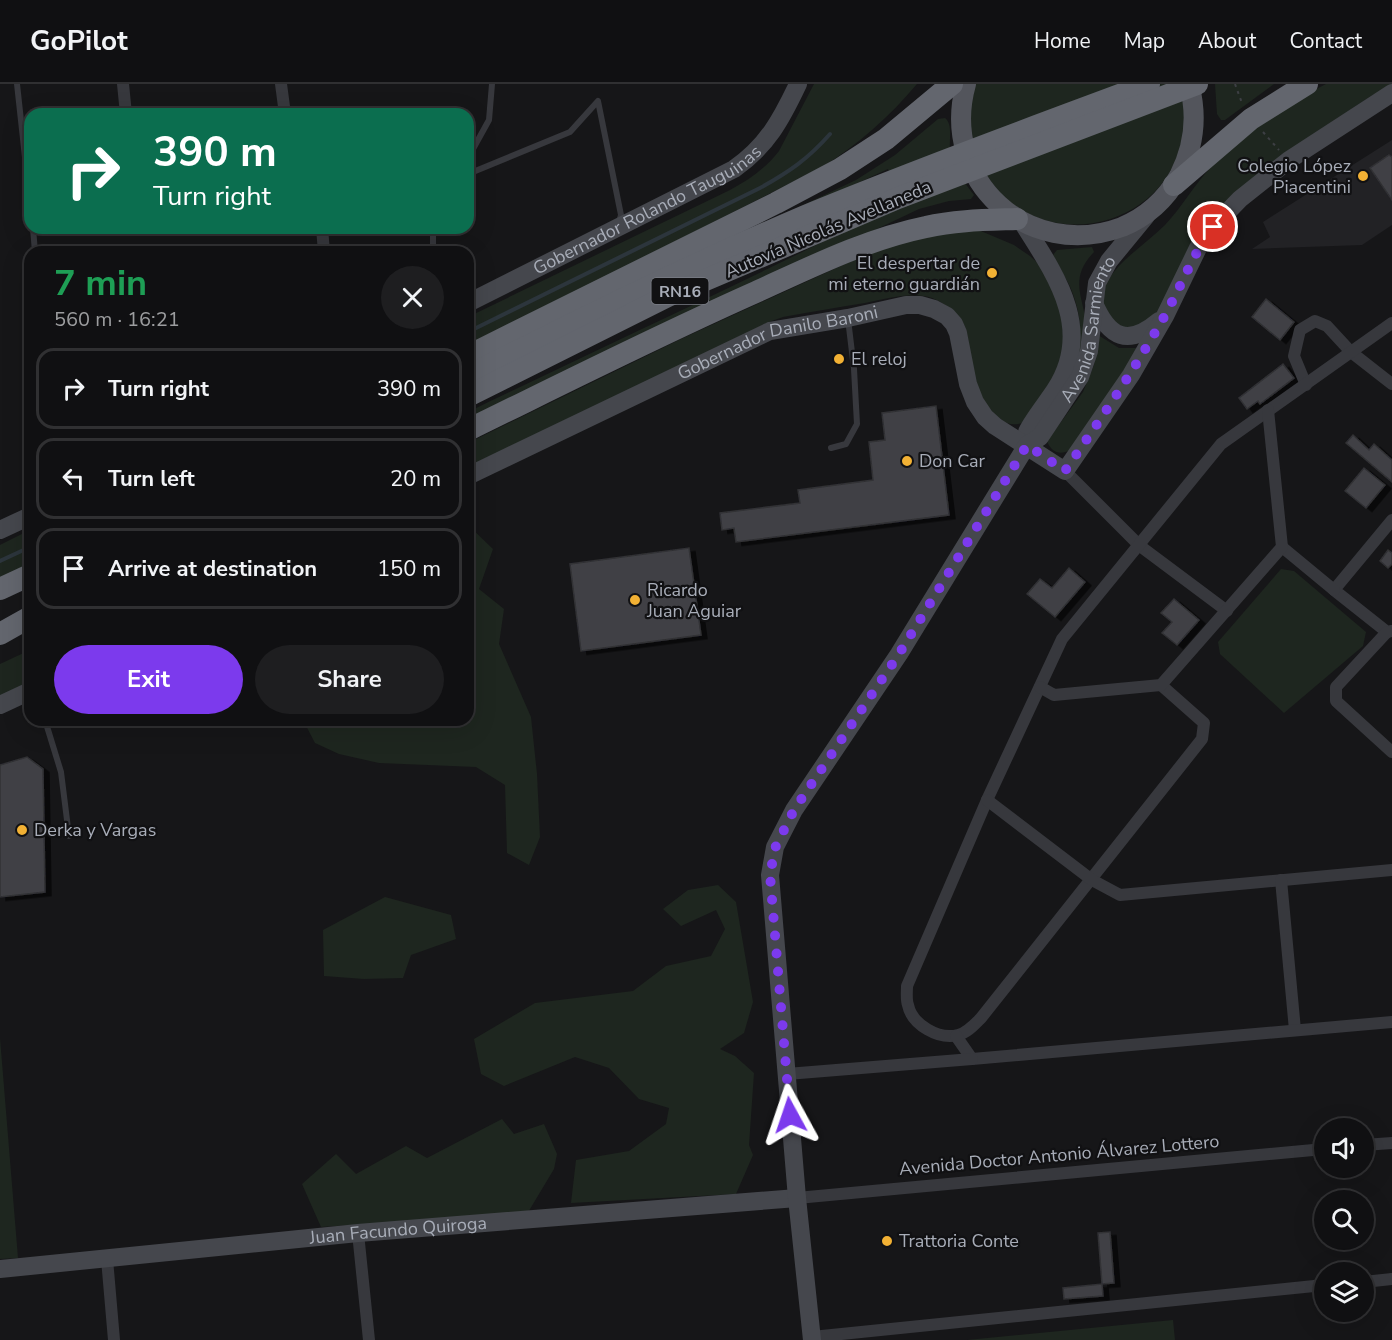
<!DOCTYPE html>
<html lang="en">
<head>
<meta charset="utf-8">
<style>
  :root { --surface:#101012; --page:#1e1e20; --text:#f1f3f6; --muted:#9c9d9f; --line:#303032; --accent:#7c3aed }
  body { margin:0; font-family:"Nunito Sans",sans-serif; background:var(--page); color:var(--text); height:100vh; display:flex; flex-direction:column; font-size:22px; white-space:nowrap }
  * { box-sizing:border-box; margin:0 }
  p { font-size:20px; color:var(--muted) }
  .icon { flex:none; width:33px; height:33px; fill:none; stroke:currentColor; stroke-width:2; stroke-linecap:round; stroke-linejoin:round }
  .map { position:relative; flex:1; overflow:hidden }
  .sheet { position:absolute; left:24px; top:162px; width:450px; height:480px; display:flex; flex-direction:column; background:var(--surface); border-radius:18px; box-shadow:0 6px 24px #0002,0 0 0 2px var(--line) }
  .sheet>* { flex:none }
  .top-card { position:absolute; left:24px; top:24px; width:450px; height:126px; border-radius:18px; box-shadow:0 6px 24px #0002,0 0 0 2px var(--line); background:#0b6e4f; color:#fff; overflow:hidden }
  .buttons { position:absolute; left:1314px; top:1034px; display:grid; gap:12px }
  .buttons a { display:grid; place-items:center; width:60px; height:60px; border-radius:50%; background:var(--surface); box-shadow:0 6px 24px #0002,0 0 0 2px var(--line); font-size:30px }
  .pin { position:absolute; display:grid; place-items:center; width:51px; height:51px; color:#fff; margin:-26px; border:3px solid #fff; border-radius:50%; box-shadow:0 2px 6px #0007 }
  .me { position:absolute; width:66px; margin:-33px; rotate:355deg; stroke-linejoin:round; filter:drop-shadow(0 0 4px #0008) }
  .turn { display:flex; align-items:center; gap:21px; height:126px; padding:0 30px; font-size:27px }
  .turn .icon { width:78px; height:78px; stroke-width:2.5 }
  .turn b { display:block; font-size:42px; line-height:51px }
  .round { display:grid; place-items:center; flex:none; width:63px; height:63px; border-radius:32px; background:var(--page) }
  .summary { display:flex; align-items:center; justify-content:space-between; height:102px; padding:0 30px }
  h1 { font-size:36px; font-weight:700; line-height:45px; color:#1e9e55 }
  .cta { display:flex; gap:12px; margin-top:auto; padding:12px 30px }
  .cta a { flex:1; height:69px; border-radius:36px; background:var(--accent); color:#fff; font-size:24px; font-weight:700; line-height:69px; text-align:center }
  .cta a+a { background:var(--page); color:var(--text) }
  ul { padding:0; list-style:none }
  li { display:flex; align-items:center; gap:18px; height:81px; margin:0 12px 9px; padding:0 18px; border:3px solid var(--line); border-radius:18px }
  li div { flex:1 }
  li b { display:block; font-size:22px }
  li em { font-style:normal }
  header { display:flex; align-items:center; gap:36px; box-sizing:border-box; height:84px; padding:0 30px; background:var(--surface); border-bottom:2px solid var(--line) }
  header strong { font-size:28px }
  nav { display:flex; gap:33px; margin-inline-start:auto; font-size:21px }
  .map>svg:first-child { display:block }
  .built { fill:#222225 }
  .green { fill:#1e261f }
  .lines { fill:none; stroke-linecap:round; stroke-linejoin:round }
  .stream { stroke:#2c353c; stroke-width:4 }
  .building { fill:#404145; stroke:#303034; stroke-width:1.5; filter:url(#shadow) }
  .path { stroke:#3d3f44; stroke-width:2; stroke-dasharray:3 4.5; stroke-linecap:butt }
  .lane { stroke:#37383d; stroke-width:6 }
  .street { stroke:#37383d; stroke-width:12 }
  .secondary { stroke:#45474d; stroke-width:18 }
  .primary { stroke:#53555c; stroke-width:20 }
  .highway { stroke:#63666e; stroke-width:22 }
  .route { stroke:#7c3aed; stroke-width:10; stroke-dasharray:0 18 }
  .poi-dot { fill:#f2b134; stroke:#111113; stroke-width:2 }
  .labels { text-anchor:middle; stroke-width:4.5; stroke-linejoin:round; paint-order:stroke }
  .shield { fill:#111113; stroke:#7b7e86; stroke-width:1.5 }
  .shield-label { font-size:16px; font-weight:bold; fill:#a8adb8 }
  .poi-label { font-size:18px; fill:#a8adb8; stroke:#111113; text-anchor:start }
  .street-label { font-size:18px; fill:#a8adb8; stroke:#111113 }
</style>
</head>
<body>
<header>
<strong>GoPilot</strong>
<nav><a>Home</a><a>Map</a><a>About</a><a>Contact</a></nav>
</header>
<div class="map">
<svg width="1392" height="1256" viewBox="0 0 1392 1256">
  <defs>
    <filter id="shadow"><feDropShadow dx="6" dy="3.5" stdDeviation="0" flood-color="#0009"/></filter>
  </defs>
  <rect width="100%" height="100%" fill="#161618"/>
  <path class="built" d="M 1392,56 L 1392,141 L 1362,161 L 1252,165 L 1270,153 L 1263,138 Z"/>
  <g class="green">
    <path d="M 814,0 L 917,0 C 890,32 858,61 822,83 L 468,263 L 468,233 L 730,106 C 749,96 766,84 779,67 Z"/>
    <path d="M 975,0 L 1181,0 C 1183,13 1186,28 1186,41 C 1186,48 1182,56 1180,63 C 1160,140 1058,167 1001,110 C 984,92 975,69 971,45 C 968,32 973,14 975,0 Z"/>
    <path d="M 1215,0 L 1274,0 L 1225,36 L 1221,36 L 1217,30 Z"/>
    <path d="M 1326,0 L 1392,0 L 1392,2 L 1371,12 L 1300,59 L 1235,110 L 1159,228 L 1141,241 L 1119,245 L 1099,217 C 1102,210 1104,202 1108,196 C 1122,174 1147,159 1165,141 C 1182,123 1194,101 1211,83 C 1242,49 1285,20 1326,0 Z"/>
    <path d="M 945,34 C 953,40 949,55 950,65 C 952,82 964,98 974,111 L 971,115 L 949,117 L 919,125 L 468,339 L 468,328 C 612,258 758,192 900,119 L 888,85 L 491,269 L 856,96 L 895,71 L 938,35 Z"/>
    <path d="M 976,145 L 1014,161 L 1030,172 L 1041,182 L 1061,225 L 1064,261 L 1055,291 L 1025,338 C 1015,342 1007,341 999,334 C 983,322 974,297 971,277 C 968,260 970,243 956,230 C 949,223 939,216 929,213 C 909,208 885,215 865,219 C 838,223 811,228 783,233 L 769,238 L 468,385 L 468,359 L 683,254 L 904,153 Z"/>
    <path d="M 1092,163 L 1094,168 C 1065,198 1088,218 1086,249 C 1086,261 1075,281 1070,293 C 1081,259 1085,240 1071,205 C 1066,193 1058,183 1053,171 L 1057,166 Z"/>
    <path d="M 1098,251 L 1119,264 L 1140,264 L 1070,366 C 1060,372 1051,368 1047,357 L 1083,308 L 1094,281 Z"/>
    <path d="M 468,441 L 493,465 L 479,505 L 504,525 L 499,560 L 531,633 L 537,690 L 540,753 L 529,781 L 507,769 L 505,701 L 476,683 L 379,679 L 339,670 L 315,659 L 303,636 L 468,636 Z"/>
    <path d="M 30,446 L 30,480 L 0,495 L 0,461 Z"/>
    <path d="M 1281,485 L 1294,487 L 1366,548 L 1363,562 L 1284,629 L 1220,570 L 1218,558 Z"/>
    <path d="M 30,566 L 30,599 L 0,614 L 0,580 Z"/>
    <path d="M 718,801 L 736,818 L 753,918 L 744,949 L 720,965 L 735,972 L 754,989 L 749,1061 L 753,1071 L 736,1110 L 571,1119 L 576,1076 L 629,1067 L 666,1040 L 669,1024 L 639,1015 L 609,984 L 575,973 L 504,1002 L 481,990 L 474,955 L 535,919 L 633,907 L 666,882 L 711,872 L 725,845 L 716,826 L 681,842 L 663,825 L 688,806 Z"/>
    <path d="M 385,813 L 451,831 L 456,855 L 411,871 L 403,894 L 364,895 L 324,892 L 323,846 Z"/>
    <path d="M 0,954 L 18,1174 L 0,1175 Z"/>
    <path d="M 502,1035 L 514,1050 L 544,1040 L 557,1070 L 554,1085 L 527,1130 L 321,1143 L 302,1100 L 336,1070 L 356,1090 L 406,1062 L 427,1074 Z"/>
    <path d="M 1173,1236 L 1175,1256 L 967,1256 Z"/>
  </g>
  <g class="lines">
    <g class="stream">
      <path d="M 468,248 L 760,104 C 789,88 808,75 830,50"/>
      <path d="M 0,477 L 30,463"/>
    </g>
  </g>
  <g class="building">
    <path d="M 1389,71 L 1392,73 L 1392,116 L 1370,84 Z"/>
    <path d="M 1266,215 L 1294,238 L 1280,256 L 1252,233 Z"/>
    <path d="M 1283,280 L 1294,294 L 1260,320 L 1258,317 L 1247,325 L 1239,314 Z"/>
    <path d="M 936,322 L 949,431 L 736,458 L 734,444 L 722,446 L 720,429 L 800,419 L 798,406 L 873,396 L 869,358 L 885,356 L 882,329 Z"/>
    <path d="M 1353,351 L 1369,366 L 1374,360 L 1392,376 L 1392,398 L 1346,359 Z"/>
    <path d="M 1364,384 L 1385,401 L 1366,424 L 1345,407 Z"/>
    <path d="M 689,464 L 701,551 L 581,567 L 570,480 Z"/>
    <path d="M 1388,466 L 1392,469 L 1392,480 L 1388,484 L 1380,477 Z"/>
    <path d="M 1069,484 L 1085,498 L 1055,533 L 1027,510 L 1040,495 L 1052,504 Z"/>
    <path d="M 1174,515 L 1199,536 L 1177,561 L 1162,549 L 1172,538 L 1161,529 Z"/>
    <path d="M 27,673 L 43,685 L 45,808 L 0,813 L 0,681 Z"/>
    <path d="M 1110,1148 L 1114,1199 L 1102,1200 L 1098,1149 Z"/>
    <path d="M 1102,1200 L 1103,1212 L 1064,1215 L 1063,1204 Z"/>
  </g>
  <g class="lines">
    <g class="path">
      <path d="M 1235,0 L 1242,19"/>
      <path d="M 1263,48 L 1279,66"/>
    </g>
    <g class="lane">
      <path d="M 17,0 L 30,119"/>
      <path d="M 468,74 L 489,36 L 492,0"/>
      <path d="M 468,90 L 570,48 L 598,17 L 621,131 L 619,138"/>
      <path d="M 33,144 L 35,168"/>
      <path d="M 433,144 L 433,168"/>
      <path d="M 831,364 L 846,360 L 857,340 L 854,285 L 848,235"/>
      <path d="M 45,636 L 61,688 L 69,752"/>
    </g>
    <g class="street">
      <path d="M 123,0 L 126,30"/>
      <path d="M 281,0 L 285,30"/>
      <path d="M 322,144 L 324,168"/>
      <path d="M 1306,301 L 1294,272 L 1300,246 L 1315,237 L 1327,242 L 1351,268 L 1392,300"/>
      <path d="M 1065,387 L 1140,462 L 1227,527"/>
      <path d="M 1392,436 L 1334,506 L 1387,548 L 1392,547"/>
      <path d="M 1282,463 L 1334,506"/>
      <path d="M 1387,548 L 1336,603 L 1336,617 L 1392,668"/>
      <path d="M 1161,601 L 1204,639 L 1202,655 L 981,934 C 974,941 967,949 958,951 C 939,956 912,941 908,921 C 906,916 907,908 907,902 L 987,716 L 1062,555 L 1221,360 L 1392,239"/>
      <path d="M 1040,603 L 1054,611 L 1161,601 L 1282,463 L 1268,326"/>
      <path d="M 987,716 L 1092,796 L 1120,811 L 1392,786"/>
      <path d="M 1281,796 L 1295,946"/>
      <path d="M 956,952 L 972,975 L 1392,938"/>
      <path d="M 787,990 L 972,975"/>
      <path d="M 1364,1061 L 1392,1059"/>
      <path d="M 797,1114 L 1324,1065"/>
      <path d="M 358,1149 L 369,1256"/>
      <path d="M 107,1175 L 114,1256"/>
      <path d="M 1364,1198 L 1392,1195"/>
      <path d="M 812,1253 L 1324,1201"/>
    </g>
    <g class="secondary">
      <path d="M 1022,138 C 1055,190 1095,245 1055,306 C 1050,314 1029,341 1027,348 C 1026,351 1027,357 1027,361"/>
      <path id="s1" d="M 468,219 L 734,85 C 767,62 781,36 798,0"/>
      <path d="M 1094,219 C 1109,254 1128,263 1159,237"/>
      <path id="s2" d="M 468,392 L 770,247 L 848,234 L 906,221 L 920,221 L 934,225 L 947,232 L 954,240 L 958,249 L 968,300 L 975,318 L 985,333 L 995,342 L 1065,387 L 1131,291 L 1165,232 L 1198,164 L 1213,143 L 1240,115 L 1289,76 L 1392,9"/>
      <path d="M 0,446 L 30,432"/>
      <path d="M 0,621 L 30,607"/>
      <path id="s3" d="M 0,1185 L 358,1149 L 797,1114"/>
      <path id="s4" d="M 812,1256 L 797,1114 L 770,791 L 775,763 L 794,726 L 899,570 L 1027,361 L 1040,353 L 1080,293 L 1089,267 L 1097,199 L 1109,177 L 1146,132"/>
    </g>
    <path class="primary" d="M 966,0 C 939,96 1028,178 1122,143 C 1146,133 1166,115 1179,92 C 1194,63 1198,33 1189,0"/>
    <g class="highway">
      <path d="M 1174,101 L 1251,35 L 1307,0"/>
      <path d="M 468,272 L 776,119 L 840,85 L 886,55 L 952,0"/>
      <path d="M 468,292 C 579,236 690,181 805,132 C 918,85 1034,43 1149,0"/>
      <path d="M 468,312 L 668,212 L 898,114 L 1197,0"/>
      <path d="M 468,346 C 564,299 659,251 756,208 C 811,183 867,155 926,143 C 956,136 987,136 1017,135"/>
      <path d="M 0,505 L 30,491"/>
      <path d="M 0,550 L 30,533"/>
    </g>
  </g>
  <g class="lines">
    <path class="route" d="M 790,1031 L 770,791 L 775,764 L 794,726 L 899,570 L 1027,361 L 1065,387 C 1098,339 1131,291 1160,240 C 1179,208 1191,173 1213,143"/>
  </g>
  <g class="poi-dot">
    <circle cx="1363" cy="92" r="6"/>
    <circle cx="992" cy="189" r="6"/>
    <circle cx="839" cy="275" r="6"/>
    <circle cx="907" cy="377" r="6"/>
    <circle cx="635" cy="516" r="6"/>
    <circle cx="22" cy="746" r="6"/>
    <circle cx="887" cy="1157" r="6"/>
  </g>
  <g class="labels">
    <rect class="shield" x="651.5" y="194" width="57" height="26" rx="4.5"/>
    <g class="shield-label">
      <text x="680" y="213">RN16</text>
    </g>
    <g class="poi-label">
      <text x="1351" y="88" text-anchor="end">Colegio López<tspan x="1351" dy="21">Piacentini</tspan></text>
      <text x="980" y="185" text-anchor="end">El despertar de<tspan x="980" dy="21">mi eterno guardián</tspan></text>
      <text x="851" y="281">El reloj</text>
      <text x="919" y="383">Don Car</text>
      <text x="647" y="512">Ricardo<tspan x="647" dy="21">Juan Aguiar</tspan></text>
      <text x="34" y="752">Derka y Vargas</text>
      <text x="899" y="1163">Trattoria Conte</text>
    </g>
    <g class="street-label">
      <text dy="6" stroke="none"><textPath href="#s1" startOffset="202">Gobernador Rolando Tauguinas</textPath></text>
      <text transform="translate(828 145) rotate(-23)" y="6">Autovía Nicolás Avellaneda</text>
      <text dy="6" stroke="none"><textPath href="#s4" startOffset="1106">Avenida Sarmiento</textPath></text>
      <text dy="6" stroke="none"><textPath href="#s2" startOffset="339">Gobernador Danilo Baroni</textPath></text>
      <text transform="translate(1059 1071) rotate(-5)" y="6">Avenida Doctor Antonio Álvarez Lottero</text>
      <text dy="6" stroke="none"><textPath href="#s3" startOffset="400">Juan Facundo Quiroga</textPath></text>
    </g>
  </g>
</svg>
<div class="buttons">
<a><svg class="icon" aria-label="sound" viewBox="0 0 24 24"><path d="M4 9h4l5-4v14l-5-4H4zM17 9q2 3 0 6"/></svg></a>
<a><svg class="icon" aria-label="search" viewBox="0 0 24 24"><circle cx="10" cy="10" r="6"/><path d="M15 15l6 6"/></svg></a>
<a><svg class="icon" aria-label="layers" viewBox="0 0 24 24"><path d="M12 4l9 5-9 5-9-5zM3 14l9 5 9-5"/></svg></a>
</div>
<div class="pin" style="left:1213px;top:143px;background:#d93025"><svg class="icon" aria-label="arrive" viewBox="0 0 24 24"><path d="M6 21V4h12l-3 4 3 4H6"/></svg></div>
<svg class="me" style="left:790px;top:1031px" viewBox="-20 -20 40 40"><path d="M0-17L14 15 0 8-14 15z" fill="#7c3aed" stroke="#fff" stroke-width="4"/></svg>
<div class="top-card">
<div class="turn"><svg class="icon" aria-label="right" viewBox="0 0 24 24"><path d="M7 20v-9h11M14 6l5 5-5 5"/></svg><div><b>390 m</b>Turn right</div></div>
</div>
<section class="sheet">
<div class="summary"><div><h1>7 min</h1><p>560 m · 16:21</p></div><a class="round"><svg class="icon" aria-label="close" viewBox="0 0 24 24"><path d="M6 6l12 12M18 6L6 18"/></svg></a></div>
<ul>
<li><svg class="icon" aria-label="right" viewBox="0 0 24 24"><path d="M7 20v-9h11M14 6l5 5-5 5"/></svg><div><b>Turn right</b></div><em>390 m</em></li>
<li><svg class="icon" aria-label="left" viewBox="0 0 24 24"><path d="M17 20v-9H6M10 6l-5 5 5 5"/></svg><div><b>Turn left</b></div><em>20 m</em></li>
<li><svg class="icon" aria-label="arrive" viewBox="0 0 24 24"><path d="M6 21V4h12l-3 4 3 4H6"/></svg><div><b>Arrive at destination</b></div><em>150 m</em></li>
</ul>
<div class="cta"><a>Exit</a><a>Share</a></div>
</section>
</div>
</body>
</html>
